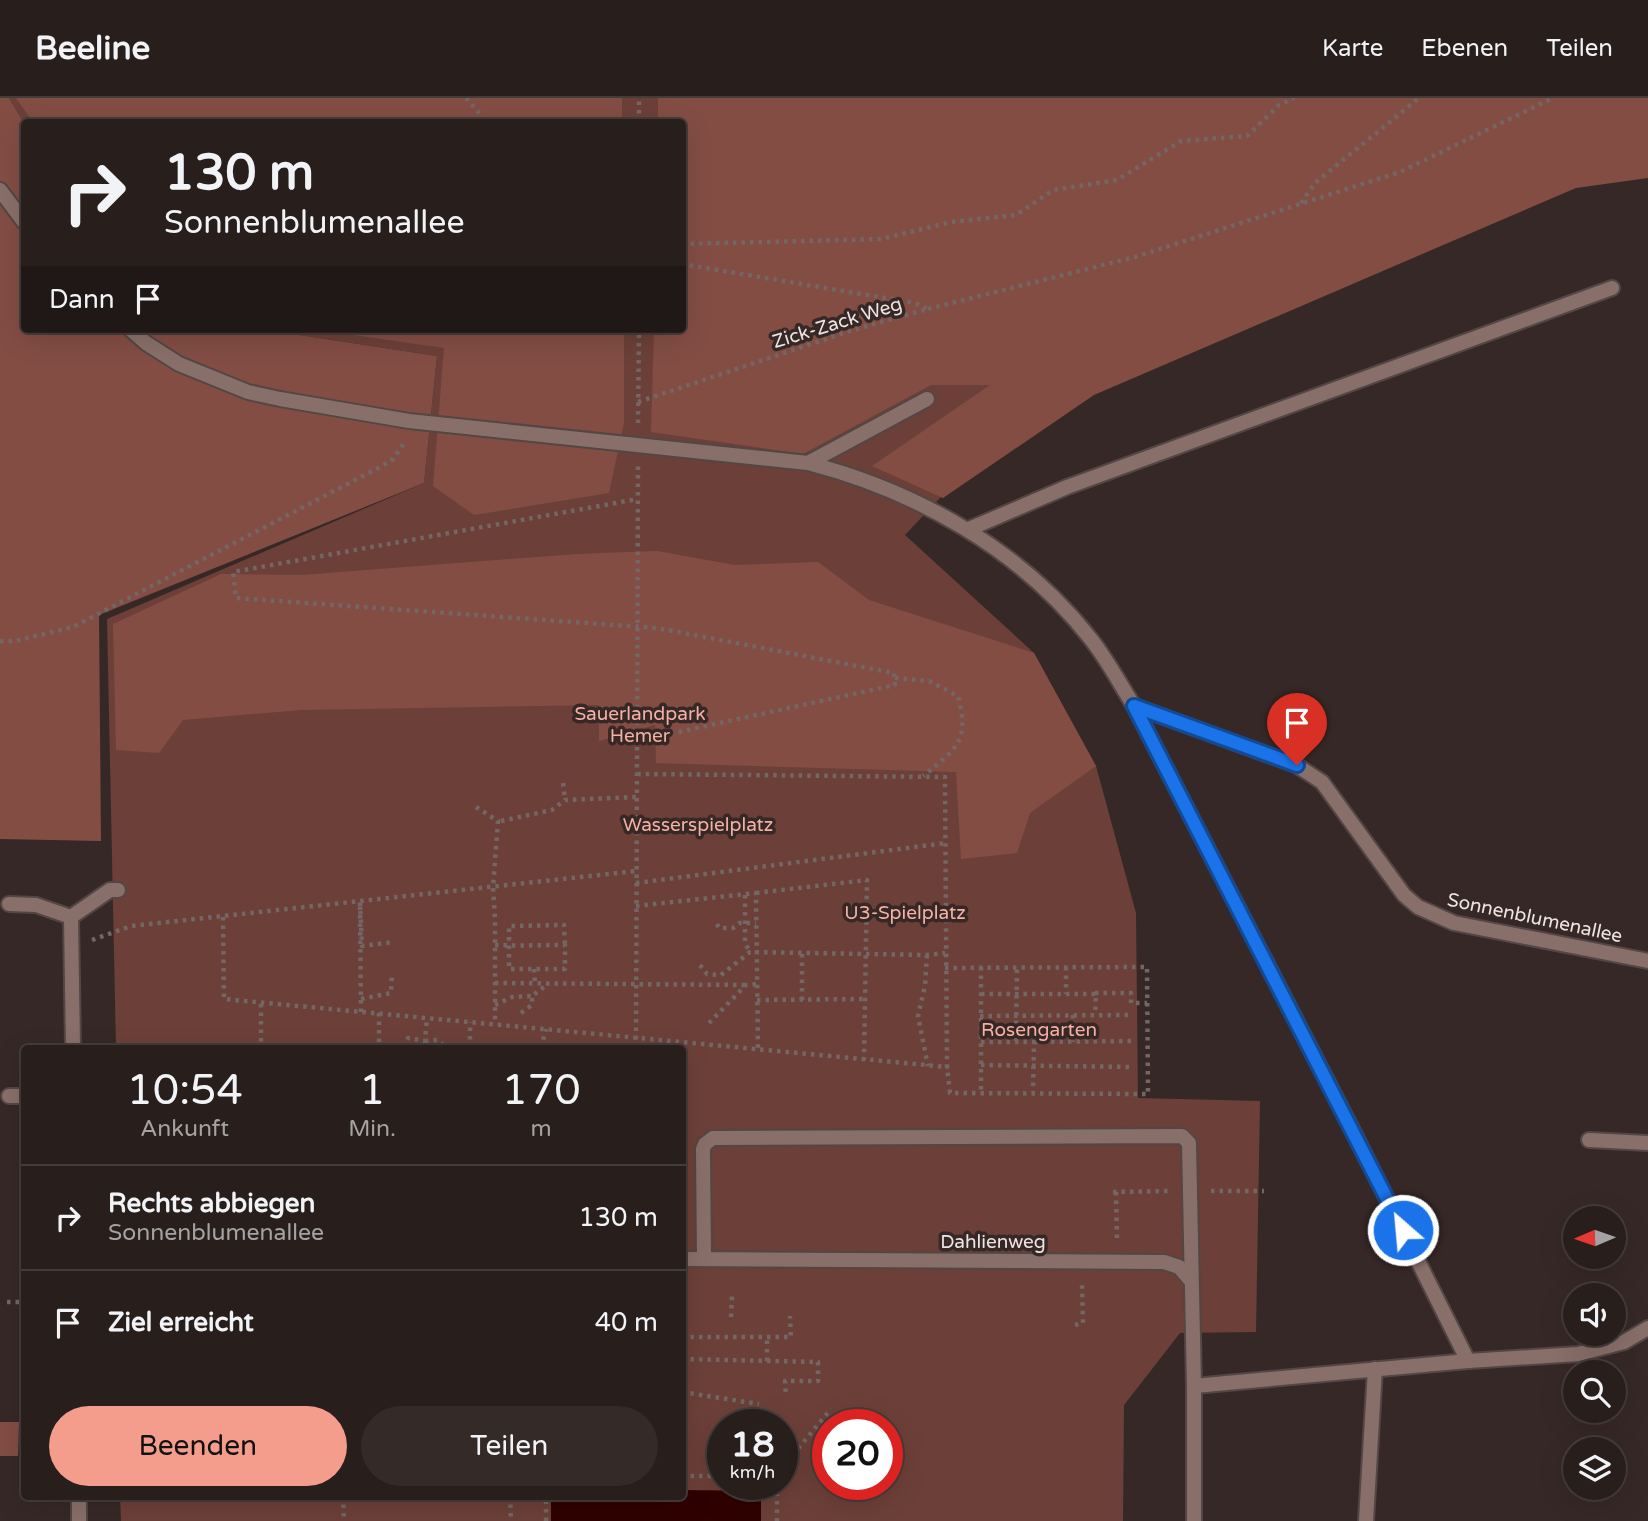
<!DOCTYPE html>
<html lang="de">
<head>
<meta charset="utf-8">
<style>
  :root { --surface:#281e1c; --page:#342b29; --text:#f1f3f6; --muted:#a5a2a3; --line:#443c3b; --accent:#f59d8d }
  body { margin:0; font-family:"Varela Round",sans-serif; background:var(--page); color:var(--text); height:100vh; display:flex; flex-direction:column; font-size:26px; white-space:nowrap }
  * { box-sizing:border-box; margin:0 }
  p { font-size:23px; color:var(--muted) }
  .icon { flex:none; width:38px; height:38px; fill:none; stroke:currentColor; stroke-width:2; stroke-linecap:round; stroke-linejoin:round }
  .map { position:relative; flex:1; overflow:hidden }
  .drawer { position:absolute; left:21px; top:947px; width:665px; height:455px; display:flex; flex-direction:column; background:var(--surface); border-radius:7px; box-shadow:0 7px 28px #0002,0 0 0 2px var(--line) }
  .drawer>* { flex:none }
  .hud { position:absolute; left:21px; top:21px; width:665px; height:214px; border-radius:7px; box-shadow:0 7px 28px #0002,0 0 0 2px var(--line); background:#281e1c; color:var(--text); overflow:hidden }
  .needle { width:46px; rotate:268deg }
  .tools { position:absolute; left:1563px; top:1108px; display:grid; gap:14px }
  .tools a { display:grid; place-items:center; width:63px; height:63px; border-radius:50%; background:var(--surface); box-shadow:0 7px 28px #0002,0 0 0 2px var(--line); font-size:35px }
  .speed { position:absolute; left:707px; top:1311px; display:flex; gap:14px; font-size:35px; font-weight:700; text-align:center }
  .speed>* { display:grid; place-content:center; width:91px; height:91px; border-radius:50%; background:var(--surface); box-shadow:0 7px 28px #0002,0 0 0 2px var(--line); line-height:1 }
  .speed small { font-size:18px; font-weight:400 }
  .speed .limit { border:10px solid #d22; background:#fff; color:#111 }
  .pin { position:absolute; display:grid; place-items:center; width:60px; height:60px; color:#fff; margin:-72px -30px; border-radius:50% 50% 50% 0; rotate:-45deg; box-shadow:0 0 7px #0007 }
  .pin .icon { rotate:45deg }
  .me { position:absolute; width:77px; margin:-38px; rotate:333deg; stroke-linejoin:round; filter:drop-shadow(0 0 5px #0008) }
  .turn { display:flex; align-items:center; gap:24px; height:147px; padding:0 28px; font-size:32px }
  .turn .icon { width:91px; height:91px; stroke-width:2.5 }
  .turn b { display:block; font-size:49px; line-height:60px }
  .then { display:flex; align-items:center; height:66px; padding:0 28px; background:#0003; gap:14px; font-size:26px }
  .eta { display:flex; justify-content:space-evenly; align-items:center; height:119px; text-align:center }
  .eta b { font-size:42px; font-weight:600; line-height:49px }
  .button { display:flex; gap:14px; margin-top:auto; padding:14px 28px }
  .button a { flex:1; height:80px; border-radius:42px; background:var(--accent); color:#111; font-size:28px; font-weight:600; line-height:80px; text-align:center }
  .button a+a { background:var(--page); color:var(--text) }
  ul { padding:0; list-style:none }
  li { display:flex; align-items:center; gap:21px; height:105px; padding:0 28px; border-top:2px solid var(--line) }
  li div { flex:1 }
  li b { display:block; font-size:26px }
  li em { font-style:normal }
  header { display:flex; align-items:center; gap:42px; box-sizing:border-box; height:98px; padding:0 35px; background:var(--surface); border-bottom:2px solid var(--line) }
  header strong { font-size:33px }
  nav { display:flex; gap:38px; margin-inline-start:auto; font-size:24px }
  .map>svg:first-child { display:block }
  .green { fill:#6c4038; fill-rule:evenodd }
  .forest { fill:#834d44 }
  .water { fill:#2f0200 }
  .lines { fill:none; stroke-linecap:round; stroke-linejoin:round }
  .lane-casing { stroke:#534644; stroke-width:18 }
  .street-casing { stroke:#534644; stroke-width:18 }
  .path { stroke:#736664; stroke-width:4.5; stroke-dasharray:3.5 5; stroke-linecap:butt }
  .lane { stroke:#896f6a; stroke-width:14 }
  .street { stroke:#896f6a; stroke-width:14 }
  .route-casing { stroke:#114b97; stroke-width:18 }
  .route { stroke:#1a73e8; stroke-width:12 }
  .labels { text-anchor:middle; stroke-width:7; stroke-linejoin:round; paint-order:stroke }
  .street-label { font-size:19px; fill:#eee5e3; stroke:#362826 }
  .park-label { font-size:19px; fill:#f5afa3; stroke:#362826 }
</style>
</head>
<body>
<header>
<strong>Beeline</strong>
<nav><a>Karte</a><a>Ebenen</a><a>Teilen</a></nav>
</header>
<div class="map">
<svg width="1648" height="1423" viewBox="0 0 1648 1423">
  <rect width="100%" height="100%" fill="#362826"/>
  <path class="green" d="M 9,0 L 1648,0 L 1043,291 L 905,437 L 1034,555 L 1096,668 L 1136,815 L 1138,1000 L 1260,1003 L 1256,1234 L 1180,1235 L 1124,1307 L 1123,1423 L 121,1423 L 120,1398 L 682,1398 L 682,950 L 116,950 L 107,521 L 424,385 L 437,258 L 260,231 L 682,231 L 682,24 L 24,25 ZM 723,1326 L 782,1326 L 782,1386 L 723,1386 ZM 828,1326 L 887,1326 L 887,1386 L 828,1386 Z"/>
  <g class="forest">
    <path d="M 0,0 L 9,0 L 24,25 L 24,231 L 260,231 L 437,258 L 424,385 L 99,517 L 101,743 L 0,741 Z"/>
    <path d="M 16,0 L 622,0 L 622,24 L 33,24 Z"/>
    <path d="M 658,0 L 1648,0 L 1648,80 L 1576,90 L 1094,297 L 943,400 L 872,368 L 990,287 L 931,287 L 803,356 L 651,334 L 654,231 L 682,231 L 682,24 L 658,24 Z"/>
    <path d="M 312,231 L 624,231 L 624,325 L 609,395 L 474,417 L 433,388 L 444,250 Z"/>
    <path d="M 657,453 L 735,467 L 818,464 L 869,502 L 1034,555 L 1096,668 L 1030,715 L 1017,755 L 961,761 L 956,674 L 656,665 L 655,627 L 599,643 L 599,607 L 301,612 L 183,622 L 159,655 L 116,652 L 113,526 L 221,476 L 301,477 L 577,456 Z"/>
    <path d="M 0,1324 L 19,1324 L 18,1358 L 0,1358 Z"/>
  </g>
  <path class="water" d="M 683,1392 L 761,1393 L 761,1423 L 551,1423 L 551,1398 L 682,1398 Z"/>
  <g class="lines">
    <defs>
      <g id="lane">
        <path d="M 0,92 L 24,124"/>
        <path d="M 130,231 L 146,245 L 179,266 L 248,294 L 280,301 L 409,323 L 808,365 C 916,393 1020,451 1090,540 C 1107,561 1120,586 1134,608 L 1354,1035 L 1468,1263 L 1194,1288 L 1189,1045 L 1182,1038 L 713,1040 L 705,1046 L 703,1051 L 704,1161"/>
        <path d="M 808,365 L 927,301"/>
        <path d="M 969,431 L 1067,389 L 1612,190"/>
        <path d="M 1134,608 L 1296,667 L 1322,684 L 1404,797 L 1418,809 L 1454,825 L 1648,863"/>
        <path d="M 9,806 L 36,807 L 71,819 L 110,792 L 118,792"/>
        <path d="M 9,998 L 24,998"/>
        <path d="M 1589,1042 L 1648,1045"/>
        <path d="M 682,1161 L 1164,1164 L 1179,1169 L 1191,1183"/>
        <path d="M 1468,1263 L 1578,1256 L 1624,1244 L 1648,1230"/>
        <path d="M 1366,1423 L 1375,1271"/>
      </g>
      <g id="street">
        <path d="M 71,819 L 73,950"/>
        <path d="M 1194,1288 L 1194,1423"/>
        <path d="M 79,1398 L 79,1423"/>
      </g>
    </defs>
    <use href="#lane" class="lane-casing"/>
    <use href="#street" class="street-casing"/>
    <g class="path">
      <path d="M 466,0 L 481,17 L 480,24"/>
      <path d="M 639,24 L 639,0"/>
      <path d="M 1301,105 L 1315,85 L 1419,0"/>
      <path d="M 682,146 L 881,141 L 951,124 L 1016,117 L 1053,92 L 1117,82 L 1181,43 L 1247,38 L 1279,7 L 1294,0"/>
      <path d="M 928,211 L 1135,159 L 1400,74 L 1553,0"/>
      <path d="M 638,304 L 853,232 L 928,211 L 915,205 L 682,166"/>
      <path d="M 638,325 L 639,231"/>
      <path d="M 0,543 L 15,543 L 73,529 L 382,368 L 393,361 L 404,345"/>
      <path d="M 895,580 L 929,583 L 958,598 C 970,644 957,650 923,678"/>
      <path d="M 637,643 L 895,587 L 894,575 L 657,530 L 236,500 L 233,474 L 638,401"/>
      <path d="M 563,685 L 565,702"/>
      <path d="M 476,709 L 498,723 L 493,789 L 495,821 L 495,926"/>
      <path d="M 501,723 L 552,712 L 565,702 L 637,699"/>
      <path d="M 636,785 L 946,745"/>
      <path d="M 756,795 L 867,782 L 864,962"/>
      <path d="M 745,797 L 745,845 L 750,854"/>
      <path d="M 636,808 L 756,795 L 758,951"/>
      <path d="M 223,819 L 224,901 L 947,969 L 945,679 L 637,676"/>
      <path d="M 717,826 L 719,830 L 733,830 L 739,825 L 756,825"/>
      <path d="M 92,842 L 131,828 L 636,773"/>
      <path d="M 495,847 C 518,848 542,847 565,847 L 565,871 L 509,871 L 509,828 L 564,827 L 565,847"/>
      <path d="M 927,857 L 925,888 L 918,918 L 928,968"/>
      <path d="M 700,867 L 707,876 L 721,877 L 750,854 L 927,857 L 945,855"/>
      <path d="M 981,869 L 981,995"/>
      <path d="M 1066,869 L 1066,896"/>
      <path d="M 945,870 L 1147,869 L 1148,996 L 950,995 L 947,969"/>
      <path d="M 534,871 L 535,885"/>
      <path d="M 495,885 L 746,887"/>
      <path d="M 1095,895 L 1131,895 L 1131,905 L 1147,905"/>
      <path d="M 981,896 L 1096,896 L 1095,917"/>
      <path d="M 361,901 L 391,895 L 392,875"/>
      <path d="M 757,902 L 865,901"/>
      <path d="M 802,902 L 802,855"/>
      <path d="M 261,906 L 261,950"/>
      <path d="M 495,907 L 512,899 L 532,898"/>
      <path d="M 361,914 L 360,804 L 362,848 L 394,844"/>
      <path d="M 379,915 L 379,950"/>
      <path d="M 521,915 L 532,907 L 532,898 L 548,886"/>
      <path d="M 1073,917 L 1073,944"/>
      <path d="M 980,918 L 1131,917"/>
      <path d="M 709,925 L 746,887 L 757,886"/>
      <path d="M 425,943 L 438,942 L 446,950"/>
      <path d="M 1016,943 L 1017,869"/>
      <path d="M 981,944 L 1034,944 L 1033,994"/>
      <path d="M 1034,944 L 1132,943"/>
      <path d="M 406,950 L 408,940 L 425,943 L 427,920"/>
      <path d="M 470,950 L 470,924"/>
      <path d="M 541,950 L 546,931"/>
      <path d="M 636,950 L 638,368"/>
      <path d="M 981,967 L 1132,969"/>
      <path d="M 1211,1093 L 1264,1093"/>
      <path d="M 1113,1094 L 1168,1093"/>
      <path d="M 1116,1094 L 1117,1141"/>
      <path d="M 7,1204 L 24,1204"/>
      <path d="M 731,1219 L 732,1198"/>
      <path d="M 1075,1227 L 1083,1225 L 1082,1185"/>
      <path d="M 682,1239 L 791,1239 L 790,1218"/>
      <path d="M 682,1261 L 818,1264 L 818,1283 L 785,1283 L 786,1299"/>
      <path d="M 767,1263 L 767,1240"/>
      <path d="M 682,1294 L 759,1306"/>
      <path d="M 782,1370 L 831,1311"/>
      <path d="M 682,1378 L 723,1378"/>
      <path d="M 777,1386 L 777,1423"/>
      <path d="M 343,1398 L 344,1423"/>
      <path d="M 510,1398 L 511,1423"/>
      <path d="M 546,1423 L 546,1398"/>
    </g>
    <use href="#lane" class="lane"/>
    <use href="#street" class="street"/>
  </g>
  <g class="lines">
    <defs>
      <path id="route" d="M 1297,667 L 1134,608 L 1403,1132"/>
    </defs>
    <use href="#route" class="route-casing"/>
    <use href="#route" class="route"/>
  </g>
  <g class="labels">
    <g class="street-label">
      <text transform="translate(837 224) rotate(-17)" y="7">Zick-Zack Weg</text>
      <text transform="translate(1535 819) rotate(12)" y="7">Sonnenblumenallee</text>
      <text x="993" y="1150">Dahlienweg</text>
    </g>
    <g class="park-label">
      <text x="640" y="622">Sauerlandpark<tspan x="640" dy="22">Hemer</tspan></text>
      <text x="698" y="733">Wasserspielplatz</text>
      <text x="905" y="821">U3-Spielplatz</text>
      <text x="1039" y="938">Rosengarten</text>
    </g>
  </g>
</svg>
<div class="tools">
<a><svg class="needle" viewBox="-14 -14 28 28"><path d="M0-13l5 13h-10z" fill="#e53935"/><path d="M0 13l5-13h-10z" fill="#a5a2a3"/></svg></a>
<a><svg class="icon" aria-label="sound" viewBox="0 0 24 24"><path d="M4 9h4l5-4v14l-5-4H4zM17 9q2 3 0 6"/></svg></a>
<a><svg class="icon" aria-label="search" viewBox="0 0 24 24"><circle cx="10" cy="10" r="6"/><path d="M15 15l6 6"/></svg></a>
<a><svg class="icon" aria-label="layers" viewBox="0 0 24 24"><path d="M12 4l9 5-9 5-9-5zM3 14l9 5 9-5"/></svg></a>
</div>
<div class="speed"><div>18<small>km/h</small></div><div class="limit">20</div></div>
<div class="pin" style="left:1297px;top:667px;background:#d93025"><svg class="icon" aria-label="arrive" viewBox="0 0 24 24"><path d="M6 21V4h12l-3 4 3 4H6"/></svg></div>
<svg class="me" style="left:1403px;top:1132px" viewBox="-20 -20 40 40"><circle r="17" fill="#1a73e8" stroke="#fff" stroke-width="3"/><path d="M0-11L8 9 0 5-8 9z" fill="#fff"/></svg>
<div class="hud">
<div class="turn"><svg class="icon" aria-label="right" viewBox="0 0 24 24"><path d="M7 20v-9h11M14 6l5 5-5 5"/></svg><div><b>130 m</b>Sonnenblumenallee</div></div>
<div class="then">Dann<svg class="icon" aria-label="arrive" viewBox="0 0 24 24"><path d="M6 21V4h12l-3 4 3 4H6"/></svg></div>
</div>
<section class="drawer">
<div class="eta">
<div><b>10:54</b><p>Ankunft</p></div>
<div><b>1</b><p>Min.</p></div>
<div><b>170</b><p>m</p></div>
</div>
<ul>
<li><svg class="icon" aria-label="right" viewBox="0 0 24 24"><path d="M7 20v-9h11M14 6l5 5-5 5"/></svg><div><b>Rechts abbiegen</b><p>Sonnenblumenallee</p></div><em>130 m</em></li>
<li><svg class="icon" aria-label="arrive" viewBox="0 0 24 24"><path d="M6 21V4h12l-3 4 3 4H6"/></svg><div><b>Ziel erreicht</b></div><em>40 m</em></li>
</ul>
<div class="button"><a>Beenden</a><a>Teilen</a></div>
</section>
</div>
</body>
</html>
